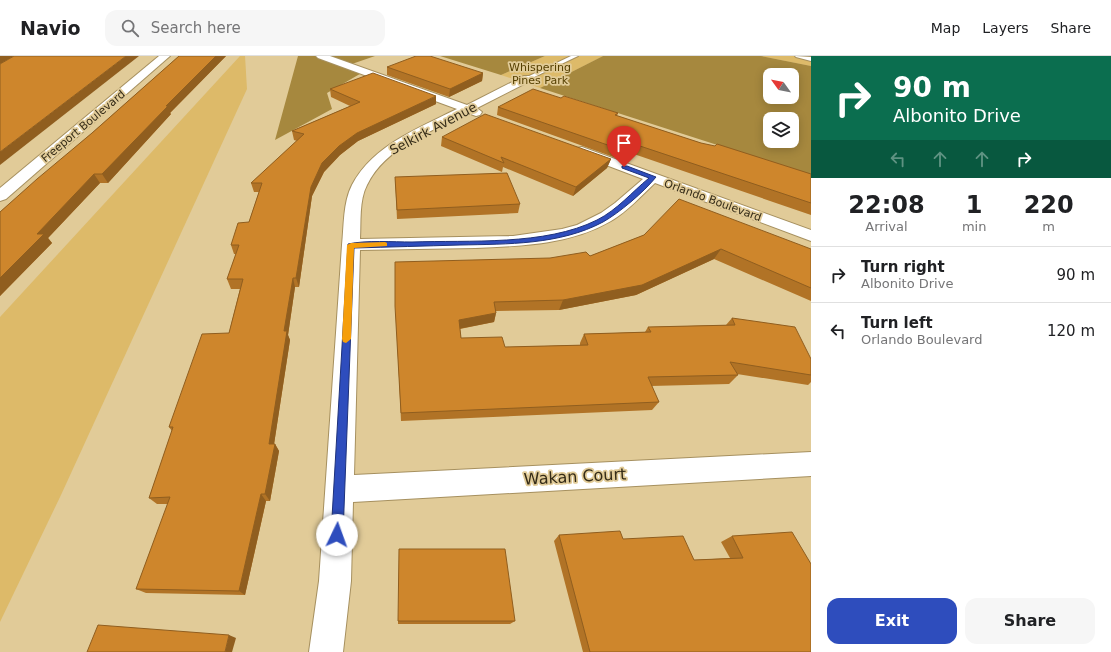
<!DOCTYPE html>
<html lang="en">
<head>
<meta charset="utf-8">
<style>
  :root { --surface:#fff; --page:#f6f6f6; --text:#202124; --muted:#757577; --line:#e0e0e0; --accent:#2e4dbd }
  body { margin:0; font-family:"DejaVu Sans",sans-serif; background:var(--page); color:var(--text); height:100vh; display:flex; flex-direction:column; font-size:15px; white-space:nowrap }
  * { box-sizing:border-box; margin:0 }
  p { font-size:13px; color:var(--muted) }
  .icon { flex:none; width:22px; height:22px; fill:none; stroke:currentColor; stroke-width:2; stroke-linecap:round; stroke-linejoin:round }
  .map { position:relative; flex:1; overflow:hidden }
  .details { display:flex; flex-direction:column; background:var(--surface); width:300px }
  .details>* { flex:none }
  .top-card { background:#0b6e4f; color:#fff; overflow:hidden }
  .needle { width:26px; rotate:303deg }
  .buttons { position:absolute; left:763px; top:12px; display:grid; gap:8px }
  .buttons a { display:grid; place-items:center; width:36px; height:36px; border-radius:8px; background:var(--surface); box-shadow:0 2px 10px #0003; font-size:20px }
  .pin { position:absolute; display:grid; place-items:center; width:34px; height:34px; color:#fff; margin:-41px -17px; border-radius:50% 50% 50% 0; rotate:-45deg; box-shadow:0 0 4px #0007 }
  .pin .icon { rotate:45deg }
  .me { position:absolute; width:44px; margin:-22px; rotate:3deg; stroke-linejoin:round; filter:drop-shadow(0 0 3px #0008) }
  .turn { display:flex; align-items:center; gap:14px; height:84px; padding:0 16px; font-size:18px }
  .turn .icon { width:52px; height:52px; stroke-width:2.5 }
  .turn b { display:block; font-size:28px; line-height:34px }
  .lanes { display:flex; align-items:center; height:38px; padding:0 16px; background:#0003; justify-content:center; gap:20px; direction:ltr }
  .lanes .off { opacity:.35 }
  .eta { display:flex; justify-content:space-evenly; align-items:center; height:68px; text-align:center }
  .eta b { font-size:24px; font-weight:700; line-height:28px }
  .action { display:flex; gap:8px; margin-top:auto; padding:8px 16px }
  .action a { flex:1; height:46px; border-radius:12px; background:var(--accent); color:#fff; font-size:16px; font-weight:700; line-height:46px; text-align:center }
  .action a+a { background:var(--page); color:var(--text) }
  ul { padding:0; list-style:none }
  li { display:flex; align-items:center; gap:12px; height:56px; padding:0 16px; border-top:1px solid var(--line) }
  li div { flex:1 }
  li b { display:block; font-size:15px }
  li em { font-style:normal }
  header { display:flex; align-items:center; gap:24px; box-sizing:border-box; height:56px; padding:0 20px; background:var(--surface); border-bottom:1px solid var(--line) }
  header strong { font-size:19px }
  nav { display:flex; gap:22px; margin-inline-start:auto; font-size:14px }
  .search { width:280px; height:36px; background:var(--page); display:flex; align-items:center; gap:10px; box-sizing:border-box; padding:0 14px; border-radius:12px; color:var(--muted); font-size:15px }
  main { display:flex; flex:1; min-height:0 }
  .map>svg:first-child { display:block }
  .green { fill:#ddba69 }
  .forest { fill:#a6883e; fill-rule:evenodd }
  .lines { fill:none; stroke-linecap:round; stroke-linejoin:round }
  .service-casing { stroke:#a6905f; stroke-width:2 }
  .minor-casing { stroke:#a6905f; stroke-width:2 }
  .service { fill:#fff; fill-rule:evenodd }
  .minor { fill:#fff; fill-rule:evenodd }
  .wall { fill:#b17326 }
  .shaded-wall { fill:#905e1f }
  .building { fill:#ce862c; stroke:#905e1f }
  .route { fill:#2e4dbd; stroke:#1e327b }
  .slow { fill:#f59e0b }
  .labels { text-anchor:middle; stroke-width:3.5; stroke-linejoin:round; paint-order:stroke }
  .far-park-label { font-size:11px; fill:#553f00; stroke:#e1cb98 }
  .far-street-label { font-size:11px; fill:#342b17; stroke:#e1cb98 }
  .street-label { font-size:13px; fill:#342b17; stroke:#e1cb98 }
  .near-street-label { font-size:16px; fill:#342b17; stroke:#e1cb98 }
</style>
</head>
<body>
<header>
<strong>Navio</strong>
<div class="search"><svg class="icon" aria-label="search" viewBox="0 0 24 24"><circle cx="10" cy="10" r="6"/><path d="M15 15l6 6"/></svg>Search here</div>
<nav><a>Map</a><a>Layers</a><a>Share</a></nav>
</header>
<main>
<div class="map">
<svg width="811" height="596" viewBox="0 0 811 596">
  <rect width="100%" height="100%" fill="#e1cb98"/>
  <g class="green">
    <path d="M 240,0 L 245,0 L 247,33 L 61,439 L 0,566 L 0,261 Z"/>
    <path d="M 545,0 L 603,0 L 540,32 L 501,19 Z"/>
    <path d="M 761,0 L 811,0 L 811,10 Z"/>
  </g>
  <g class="forest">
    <path d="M 298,0 L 375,0 L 349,9 L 365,15 L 327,37 L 332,53 L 275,84 Z"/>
    <path d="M 440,0 L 545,0 L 501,19 Z"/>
    <path d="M 603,0 L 761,0 L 811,10 L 811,119 L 540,32 ZM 770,19 L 792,19 L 792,41 L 770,41 ZM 770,63 L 792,63 L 792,85 L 770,85 Z"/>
  </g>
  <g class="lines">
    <defs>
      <g id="service">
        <path d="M 571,0 L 578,0 L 530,23 L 525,22 Z"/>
        <path d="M 795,0 L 811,1 L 811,5 L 796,1 Z"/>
      </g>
      <g id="minor">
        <path d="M 159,0 L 170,0 L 6,143 L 0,145 L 0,132 Z"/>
        <path d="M 316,0 L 330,0 L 467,49 L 524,20 L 532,20 L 533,22 L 532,24 L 477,52 L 482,56 L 480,59 L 476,60 L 468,57 C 433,75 385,91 367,129 C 359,144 361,166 360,183 L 513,180 L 562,173 L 577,169 L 601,157 L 615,147 L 643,123 L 577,98 L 575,95 L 577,92 L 582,91 L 811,174 L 811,185 L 655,127 C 641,140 628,155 611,165 C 570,189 521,190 475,192 C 437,193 398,193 360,194 L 354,419 L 811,396 L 811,420 L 353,446 L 351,525 L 343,596 L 309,596 L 319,525 L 342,189 C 344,170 343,146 352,129 C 373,89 419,72 457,53 L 318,2 Z"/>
      </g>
    </defs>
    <use href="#service" class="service-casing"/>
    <use href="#minor" class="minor-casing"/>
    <use href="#service" class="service"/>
    <use href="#minor" class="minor"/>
  </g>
  <g class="wall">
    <path d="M 179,0 L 226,0 L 170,57 L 171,58 L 108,127 L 100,127 L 48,182 L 52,187 L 0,240 L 0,156 L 92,77 Z"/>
    <path d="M 387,11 L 483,17 L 482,25 L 449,41 L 387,19 Z"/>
    <path d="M 330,33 L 436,48 L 358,85 L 340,99 L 324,116 L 312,140 L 299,231 L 295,231 L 288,279 L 290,284 L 274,388 L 275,388 L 279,395 L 270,445 L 266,445 L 245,539 L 146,537 L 136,533 L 168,448 L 157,448 L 149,442 L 172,375 L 169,371 L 229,277 L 240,233 L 231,233 L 227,223 L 236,198 L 234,198 L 231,189 L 249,166 L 259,136 L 254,136 L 251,127 L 297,85 L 294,84 L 292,75 L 350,50 L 331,41 Z"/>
    <path d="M 561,42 L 618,57 L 617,60 L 701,87 L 811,118 L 811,159 L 628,96 L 619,103 L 497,59 L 498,51 Z"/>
    <path d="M 442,81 L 611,103 L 607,112 L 573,140 L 503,111 L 502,116 L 441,90 Z"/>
    <path d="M 395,121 L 520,148 L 518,157 L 397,163 Z"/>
    <path d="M 644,179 L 811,193 L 811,245 L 714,203 L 636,239 L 559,254 L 496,255 L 496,257 L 494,266 L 460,273 L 461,282 L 505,291 L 580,289 L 580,287 L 584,278 L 645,276 L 648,271 L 726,269 L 732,262 L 811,303 L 811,326 L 808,329 L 737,318 L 738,319 L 729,328 L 651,330 L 659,346 L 652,354 L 401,365 L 396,259 L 590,200 Z"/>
    <path d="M 559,479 L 623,483 L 694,504 L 730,502 L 721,486 L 732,480 L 811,596 L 583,596 L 554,485 Z"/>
    <path d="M 398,565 L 515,565 L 510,568 L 398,568 Z"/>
  </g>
  <g class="shaded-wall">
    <path d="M 0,0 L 14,0 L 0,8 Z"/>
    <path d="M 126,0 L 139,0 L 0,109 L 0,96 Z"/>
    <path d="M 216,0 L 226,0 L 170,57 L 171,58 L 108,127 L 102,118 L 166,50 Z"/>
    <path d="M 483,17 L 482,25 L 449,41 L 450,33 Z"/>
    <path d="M 436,40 L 436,48 L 358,85 L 340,99 L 324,116 L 312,140 L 299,231 L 296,222 L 311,131 L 322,107 L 339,90 L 357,77 Z"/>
    <path d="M 631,87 L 628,96 L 619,103 L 622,94 Z"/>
    <path d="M 611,103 L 607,112 L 573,140 L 576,131 Z"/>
    <path d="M 94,118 L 100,127 L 48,182 L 52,187 L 0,240 L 0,222 L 37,178 Z"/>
    <path d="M 721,193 L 714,203 L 636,239 L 559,254 L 563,244 Z"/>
    <path d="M 293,222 L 295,231 L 288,279 L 290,284 L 273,395 L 269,388 L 284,275 Z"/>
    <path d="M 496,257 L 494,266 L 458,273 L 459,264 Z"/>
    <path d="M 275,388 L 279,395 L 270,445 L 265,438 Z"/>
    <path d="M 261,438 L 266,445 L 245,539 L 239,535 Z"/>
    <path d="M 229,579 L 236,582 L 232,596 L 225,596 Z"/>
  </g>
  <g class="building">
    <path d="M 14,0 L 126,0 L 0,96 L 0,8 Z"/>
    <path d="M 179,0 L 216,0 L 166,50 L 168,50 L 102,118 L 94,118 L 37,178 L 44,178 L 0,222 L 0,156 L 37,123 L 92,77 Z"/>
    <path d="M 416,0 L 430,0 L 483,17 L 450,33 L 387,11 Z"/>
    <path d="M 373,17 L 436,40 L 357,77 L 339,90 L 322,107 L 311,131 L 296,222 L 293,222 L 284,275 L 287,275 L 269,388 L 275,388 L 265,438 L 261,438 L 239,535 L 136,533 L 170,441 L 149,442 L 173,371 L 169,371 L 202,278 L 229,277 L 243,223 L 227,223 L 239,189 L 231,189 L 238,167 L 249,166 L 262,127 L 251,127 L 304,78 L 292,75 L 360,46 L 330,33 Z"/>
    <path d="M 533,33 L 561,42 L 564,40 L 618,57 L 615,59 L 701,87 L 715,90 L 717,88 L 811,118 L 811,147 L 631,87 L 622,94 L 498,51 Z"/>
    <path d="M 485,58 L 611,103 L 576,131 L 501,101 L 504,107 L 442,81 Z"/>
    <path d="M 507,117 L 520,148 L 397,154 L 395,121 Z"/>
    <path d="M 679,143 L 811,193 L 811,232 L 721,193 L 642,229 L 563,244 L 494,246 L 496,257 L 459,264 L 461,282 L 502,281 L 505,291 L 588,289 L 584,278 L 651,276 L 648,271 L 735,269 L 732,262 L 795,271 L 811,303 L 811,319 L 730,306 L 738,319 L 648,321 L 659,346 L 401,357 L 395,250 L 395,206 L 550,202 L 586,196 L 590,200 L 644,179 Z"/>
    <path d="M 620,475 L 623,483 L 683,480 L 694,504 L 743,502 L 732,480 L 792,476 L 811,508 L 811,596 L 590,596 L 559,479 Z"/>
    <path d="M 399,493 L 505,493 L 515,565 L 398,565 Z"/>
    <path d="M 98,569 L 229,579 L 225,596 L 87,596 Z"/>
  </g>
  <path class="route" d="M 622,110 L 627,110 L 656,121 C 644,136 619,157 603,166 C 560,189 507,188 460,189 C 425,190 390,191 354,192 L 343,479 L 341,483 L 337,485 L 333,483 L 331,479 L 348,188 C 366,184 393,186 412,186 C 469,184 545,190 597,164 C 617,154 632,136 649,122 L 622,112 Z"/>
  <path class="slow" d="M 385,186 L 387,187 L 387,190 L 354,192 L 351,283 L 346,287 L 343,286 L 342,283 L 347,189 L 351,187 Z"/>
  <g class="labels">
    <g class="far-park-label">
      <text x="540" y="15">Whispering<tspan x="540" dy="13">Pines Park</tspan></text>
    </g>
    <g class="far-street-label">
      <text transform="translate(83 70) rotate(-40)" y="4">Freeport Boulevard</text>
      <text transform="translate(713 144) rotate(20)" y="4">Orlando Boulevard</text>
    </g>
    <g class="street-label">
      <text transform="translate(433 72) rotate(-28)" y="5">Selkirk Avenue</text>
    </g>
    <g class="near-street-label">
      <text transform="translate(575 420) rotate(-3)" y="6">Wakan Court</text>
    </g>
  </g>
</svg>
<div class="buttons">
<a><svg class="needle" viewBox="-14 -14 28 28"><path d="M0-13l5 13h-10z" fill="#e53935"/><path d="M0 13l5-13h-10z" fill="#757577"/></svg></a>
<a><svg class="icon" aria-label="layers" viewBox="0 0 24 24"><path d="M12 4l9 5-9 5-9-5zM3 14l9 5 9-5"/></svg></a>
</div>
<div class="pin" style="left:624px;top:111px;background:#d93025"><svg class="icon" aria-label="arrive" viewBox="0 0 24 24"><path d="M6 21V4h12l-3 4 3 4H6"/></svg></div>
<svg class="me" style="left:337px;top:479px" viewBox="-20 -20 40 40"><circle r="19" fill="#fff"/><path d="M0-13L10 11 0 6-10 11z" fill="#2e4dbd"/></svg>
</div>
<section class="details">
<div class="top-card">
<div class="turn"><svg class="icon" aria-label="right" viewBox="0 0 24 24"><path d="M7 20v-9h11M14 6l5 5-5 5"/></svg><div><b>90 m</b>Albonito Drive</div></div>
<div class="lanes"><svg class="icon off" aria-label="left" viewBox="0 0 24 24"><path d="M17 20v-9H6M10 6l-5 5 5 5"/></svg><svg class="icon off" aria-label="ahead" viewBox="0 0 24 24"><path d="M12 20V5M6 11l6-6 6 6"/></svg><svg class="icon off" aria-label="ahead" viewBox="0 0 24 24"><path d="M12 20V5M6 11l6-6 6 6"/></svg><svg class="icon" aria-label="right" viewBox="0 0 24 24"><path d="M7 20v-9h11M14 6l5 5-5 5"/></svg></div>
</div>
<div class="eta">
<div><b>22:08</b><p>Arrival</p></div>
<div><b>1</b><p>min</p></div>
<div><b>220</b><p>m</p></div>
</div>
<ul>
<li><svg class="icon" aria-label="right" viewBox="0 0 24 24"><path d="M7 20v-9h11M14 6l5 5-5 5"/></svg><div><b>Turn right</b><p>Albonito Drive</p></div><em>90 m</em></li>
<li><svg class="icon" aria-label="left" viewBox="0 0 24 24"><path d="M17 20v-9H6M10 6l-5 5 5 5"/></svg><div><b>Turn left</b><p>Orlando Boulevard</p></div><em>120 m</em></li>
</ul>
<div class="action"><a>Exit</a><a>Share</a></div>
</section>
</main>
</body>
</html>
